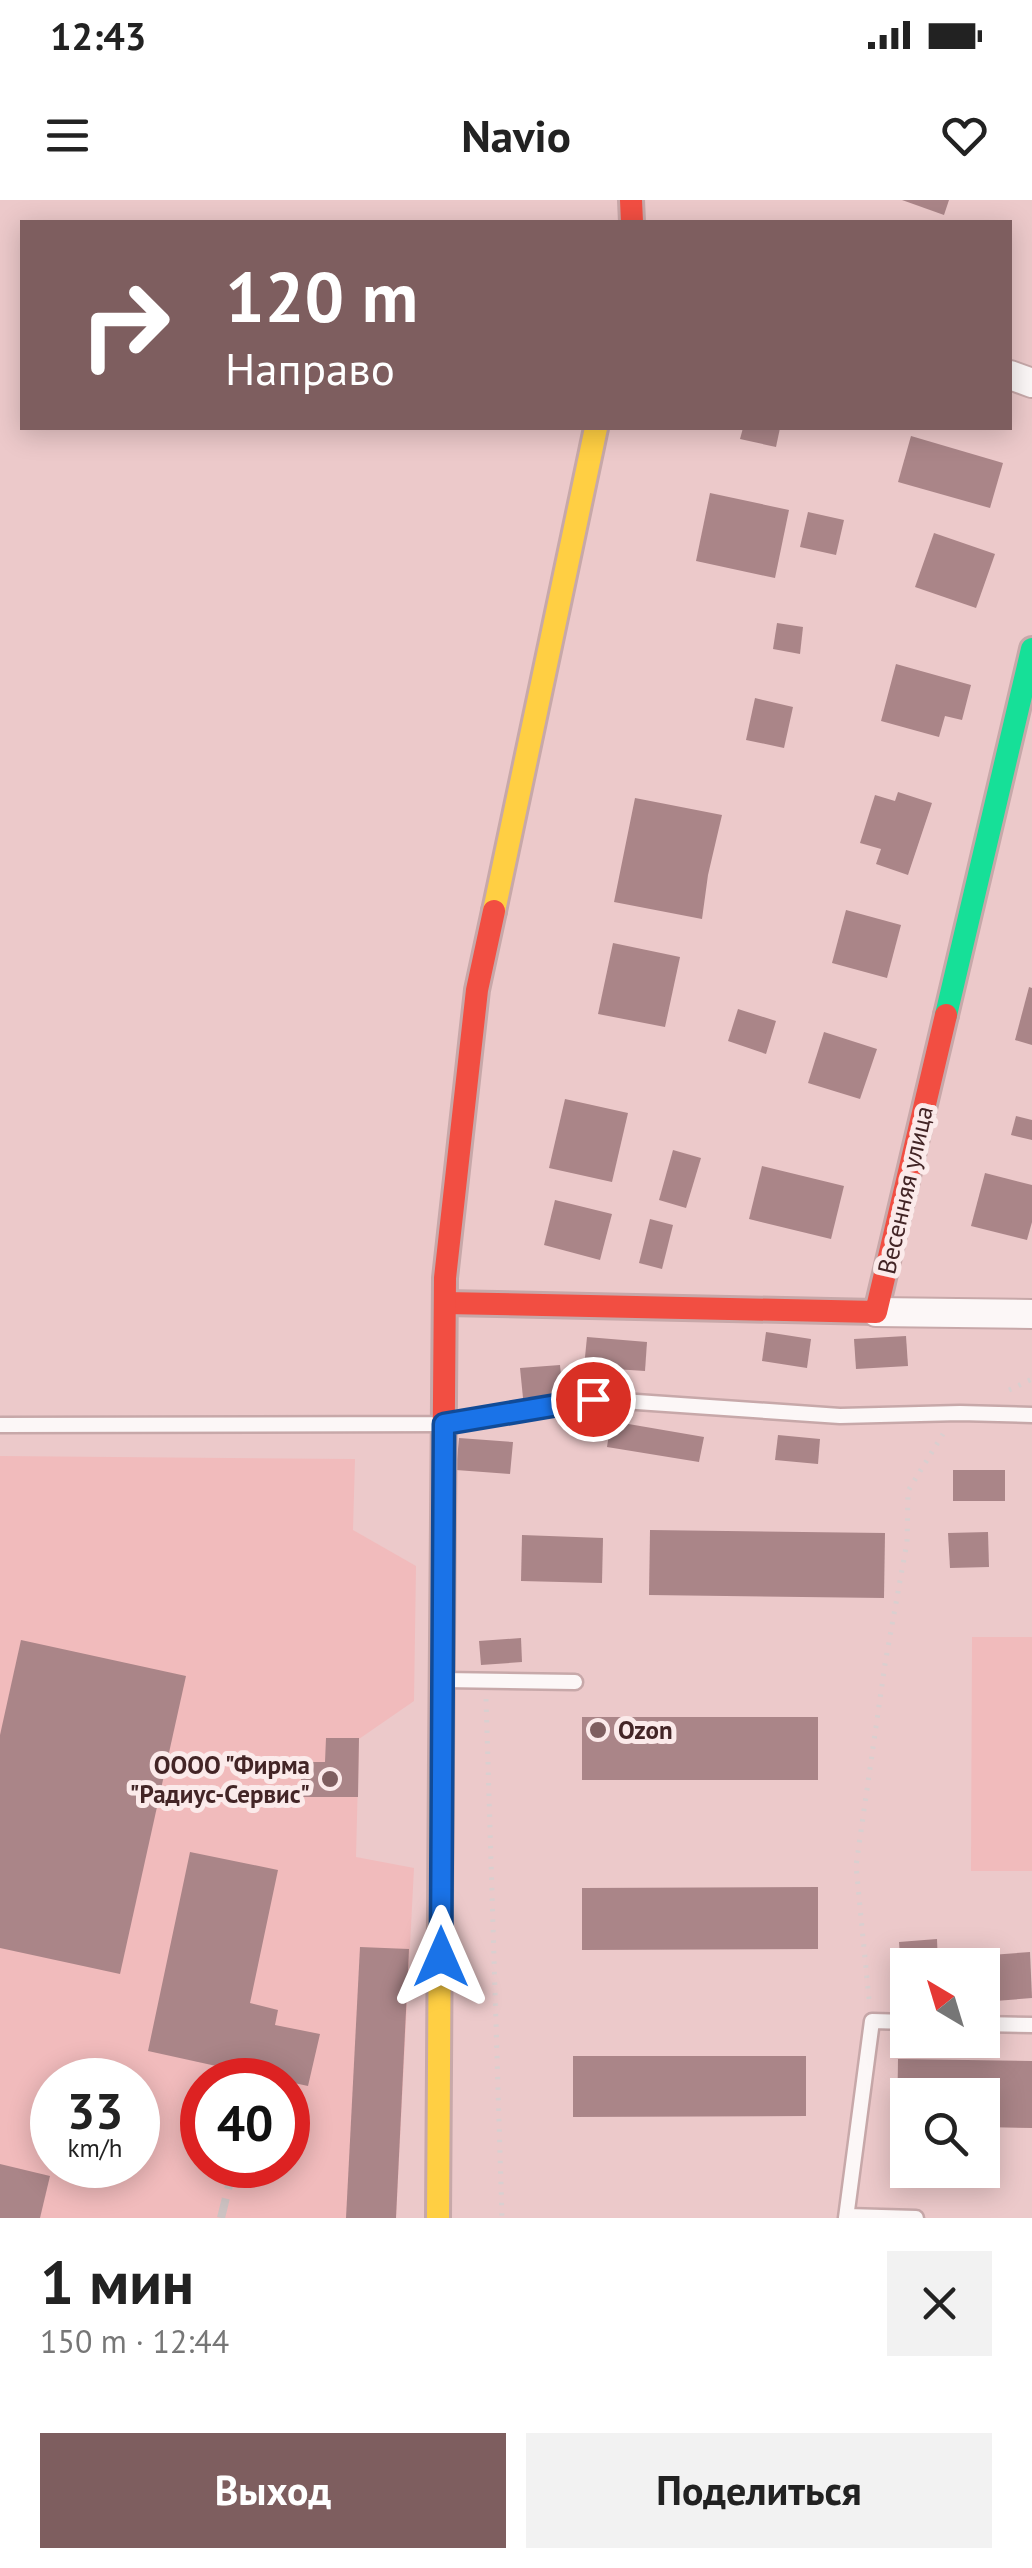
<!DOCTYPE html>
<html lang="ru">
<head>
<meta charset="utf-8">
<style>
  :root { --surface:#fff; --page:#f2f2f2; --text:#222; --muted:#767676; --accent:#7e5e5f }
  body { margin:0; font-family:"PT Sans",sans-serif; background:var(--page); color:var(--text); height:100vh; display:flex; flex-direction:column; font-size:38px; white-space:nowrap }
  * { box-sizing:border-box; margin:0 }
  p { font-size:32px; color:var(--muted) }
  .icon { flex:none; width:55px; height:55px; fill:none; stroke:currentColor; stroke-width:2; stroke-linecap:round; stroke-linejoin:round }
  .map { position:relative; height:2018px; overflow:hidden }
  .details { display:flex; flex-direction:column; background:var(--surface); flex:1 }
  .details>* { flex:none }
  .banner { position:absolute; left:20px; top:20px; width:992px; height:210px; border-radius:0px; box-shadow:0 5px 25px #0003; background:#7e5e5f; color:#fff; overflow:hidden }
  .needle { width:65px; rotate:322deg }
  .tools { position:absolute; left:890px; top:1748px; display:grid; gap:20px }
  .tools a { display:grid; place-items:center; width:110px; height:110px; border-radius:0px; background:var(--surface); box-shadow:0 5px 25px #0003; font-size:50px }
  .speed { position:absolute; left:30px; top:1858px; display:flex; gap:20px; font-size:50px; font-weight:700; text-align:center }
  .speed>* { display:grid; place-content:center; width:130px; height:130px; border-radius:50%; background:var(--surface); box-shadow:0 5px 25px #0003; line-height:1 }
  .speed small { font-size:25px; font-weight:400 }
  .speed .limit { border:15px solid #d22; background:#fff; color:#111 }
  .pin { position:absolute; display:grid; place-items:center; width:85px; height:85px; color:#fff; margin:-42px; border:5px solid #fff; border-radius:50%; box-shadow:0 2px 10px #0007 }
  .me { position:absolute; width:110px; margin:-55px; rotate:0deg; stroke-linejoin:round; filter:drop-shadow(0 0 8px #0008) }
  .turn { display:flex; align-items:center; gap:35px; height:210px; padding:0 40px; font-size:45px }
  .turn .icon { width:130px; height:130px; stroke-width:2.5 }
  .turn b { display:block; font-size:70px; line-height:85px }
  .round { display:grid; place-items:center; flex:none; width:105px; height:105px; border-radius:0px; background:var(--page) }
  .headline { display:flex; align-items:center; justify-content:space-between; height:170px; padding:0 40px }
  h1 { font-size:60px; font-weight:600; line-height:75px }
  .primary-button { display:flex; gap:20px; margin-top:auto; padding:20px 40px }
  .primary-button a { flex:1; height:115px; border-radius:0px; background:var(--accent); color:#fff; font-size:40px; font-weight:600; line-height:115px; text-align:center }
  .primary-button a+a { background:var(--page); color:var(--text) }
  .status { display:flex; justify-content:space-between; align-items:center; height:70px; padding:0 50px; background:var(--surface); direction:ltr }
  .status svg { height:28px; fill:currentColor }
  header { display:flex; justify-content:space-between; align-items:center; height:130px; padding:0 40px; background:var(--surface); font-size:45px; font-weight:600 }
  .map>svg:first-child { display:block }
  .built { fill:#f1bbbc; fill-rule:evenodd }
  .building { fill:#aa8588 }
  .lines { fill:none; stroke-linecap:round; stroke-linejoin:round }
  .lane-casing { stroke:#c7a8a9; stroke-width:19 }
  .street-casing { stroke:#c7a8a9; stroke-width:32 }
  .fast-casing { stroke:#c7a8a9; stroke-width:28 }
  .slow-casing { stroke:#c7a8a9; stroke-width:28 }
  .jam-casing { stroke:#c7a8a9; stroke-width:28 }
  .path { stroke:#dacfcf; stroke-width:5; stroke-dasharray:2.5 8; stroke-linecap:butt }
  .lane { stroke:#fcf7f7; stroke-width:14 }
  .street { stroke:#fcf7f7; stroke-width:28 }
  .fast { stroke:#16e098; stroke-width:22 }
  .slow { stroke:#ffcf43; stroke-width:22 }
  .jam { stroke:#f24e42; stroke-width:22 }
  .rail { stroke:#cdc2c2; stroke-width:8; stroke-dasharray:20 10; stroke-linecap:butt }
  .route-casing { stroke:#114b97; stroke-width:25 }
  .route { stroke:#1a73e8; stroke-width:18 }
  .poi-dot { fill:#7e5e5f; stroke:#fbeaea; stroke-width:4 }
  .labels { text-anchor:middle; stroke-width:10; stroke-linejoin:round; paint-order:stroke }
  .street-label { font-size:25px; fill:#432526; stroke:#fbeaea }
  .poi-label { font-size:25px; font-weight:bold; fill:#432526; stroke:#fbeaea; text-anchor:start }
</style>
</head>
<body>
<div class="status"><b>12:43</b><svg viewBox="0 0 49 12"><path d="M0 12V9h3v3zM5 12V6h3v6zM10 12V3h3v9zM15 12V0h3v12zM26 1h20v11H26zM47 4h2v5h-2z"/></svg></div>
<header><svg class="icon" aria-label="menu" viewBox="0 0 24 24"><path d="M4 6h16M4 12h16M4 18h16"/></svg>Navio<svg class="icon" aria-label="heart" viewBox="0 0 24 24"><path d="M12 20l-8-8c-3-5 5-10 8-4 3-6 11-1 8 4z"/></svg></header>
<div class="map">
<svg width="1032" height="2018" viewBox="0 0 1032 2018">
  <rect width="100%" height="100%" fill="#ecc9ca"/>
  <g class="built">
    <path d="M 0,1256 L 355,1259 L 353,1330 L 416,1366 L 414,1501 L 359,1539 L 356,1657 L 414,1668 L 396,2018 L 0,2018 ZM 52,1880 L 138,1880 L 138,1965 L 52,1965 ZM 202,1880 L 288,1880 L 288,1965 L 202,1965 Z"/>
    <path d="M 972,1437 L 1032,1437 L 1032,1671 L 971,1671 Z"/>
  </g>
  <g class="building">
    <path d="M 902,0 L 949,0 L 944,15 Z"/>
    <path d="M 743,228 L 780,228 L 776,247 L 740,239 Z"/>
    <path d="M 911,236 L 1003,263 L 990,308 L 898,282 Z"/>
    <path d="M 710,293 L 789,310 L 775,378 L 696,361 Z"/>
    <path d="M 808,312 L 844,320 L 836,355 L 800,347 Z"/>
    <path d="M 934,333 L 995,354 L 976,408 L 915,387 Z"/>
    <path d="M 777,423 L 803,427 L 800,454 L 773,449 Z"/>
    <path d="M 896,464 L 971,485 L 962,520 L 945,516 L 939,537 L 881,521 Z"/>
    <path d="M 755,498 L 793,507 L 784,548 L 746,540 Z"/>
    <path d="M 898,592 L 932,603 L 908,675 L 876,664 L 881,649 L 860,643 L 875,595 L 895,601 Z"/>
    <path d="M 635,598 L 722,615 L 708,675 L 702,719 L 614,702 Z"/>
    <path d="M 846,710 L 901,725 L 887,778 L 832,763 Z"/>
    <path d="M 613,743 L 680,757 L 665,827 L 598,814 Z"/>
    <path d="M 1029,787 L 1032,788 L 1032,845 L 1015,840 Z"/>
    <path d="M 738,809 L 776,821 L 766,854 L 728,841 Z"/>
    <path d="M 824,832 L 877,849 L 860,899 L 808,883 Z"/>
    <path d="M 565,899 L 628,913 L 612,982 L 549,968 Z"/>
    <path d="M 1016,916 L 1032,920 L 1032,940 L 1011,935 Z"/>
    <path d="M 673,950 L 701,958 L 686,1008 L 659,1000 Z"/>
    <path d="M 762,966 L 844,986 L 831,1039 L 749,1019 Z"/>
    <path d="M 985,973 L 1032,985 L 1032,1022 L 1027,1040 L 971,1026 Z"/>
    <path d="M 555,1000 L 612,1014 L 600,1060 L 544,1045 Z"/>
    <path d="M 650,1019 L 673,1025 L 662,1069 L 639,1063 Z"/>
    <path d="M 766,1132 L 811,1139 L 807,1168 L 762,1161 Z"/>
    <path d="M 906,1136 L 908,1166 L 856,1169 L 854,1139 Z"/>
    <path d="M 587,1137 L 647,1142 L 645,1171 L 584,1167 Z"/>
    <path d="M 560,1165 L 563,1194 L 523,1198 L 520,1168 Z"/>
    <path d="M 611,1221 L 704,1237 L 699,1262 L 607,1247 Z"/>
    <path d="M 778,1235 L 820,1239 L 818,1264 L 775,1260 Z"/>
    <path d="M 459,1238 L 513,1242 L 510,1274 L 456,1270 Z"/>
    <rect x="953" y="1270" width="52" height="31"/>
    <path d="M 650,1330 L 885,1333 L 884,1398 L 649,1395 Z"/>
    <path d="M 988,1332 L 989,1367 L 950,1368 L 948,1333 Z"/>
    <path d="M 522,1335 L 603,1338 L 602,1383 L 521,1381 Z"/>
    <path d="M 521,1438 L 522,1462 L 481,1465 L 479,1441 Z"/>
    <path d="M 21,1440 L 186,1476 L 120,1774 L 0,1748 L 0,1535 Z"/>
    <rect x="582" y="1517" width="236" height="63"/>
    <path d="M 326,1538 L 359,1538 L 358,1597 L 301,1597 L 301,1562 L 325,1562 Z"/>
    <path d="M 190,1652 L 278,1670 L 250,1803 L 278,1810 L 275,1825 L 320,1834 L 308,1886 L 148,1851 Z"/>
    <path d="M 818,1687 L 818,1749 L 582,1750 L 582,1688 Z"/>
    <path d="M 937,1739 L 938,1765 L 908,1765 L 908,1786 L 902,1786 L 899,1742 Z"/>
    <path d="M 360,1747 L 409,1749 L 396,2018 L 346,2018 Z"/>
    <path d="M 1030,1752 L 1032,1798 L 995,1801 L 991,1755 Z"/>
    <path d="M 573,1856 L 806,1856 L 806,1916 L 573,1917 Z"/>
    <path d="M 898,1859 L 1032,1861 L 1032,1928 L 982,1927 L 982,1895 L 908,1895 L 908,1926 L 897,1926 Z"/>
    <path d="M 0,1964 L 50,1976 L 40,2018 L 0,2018 Z"/>
  </g>
  <g class="lines">
    <defs>
      <g id="lane">
        <path d="M 0,1225 L 444,1224 L 593,1199 L 840,1216 L 960,1213 L 1032,1215"/>
        <path d="M 444,1480 L 575,1482"/>
        <path d="M 982,1824 L 1032,1825"/>
        <path d="M 847,2016 L 916,2018"/>
        <path d="M 846,2018 L 872,1821 L 908,1822"/>
      </g>
      <g id="street">
        <path d="M 1010,175 L 1032,183"/>
        <path d="M 876,1112 L 1032,1114"/>
      </g>
      <path id="fast" d="M 946,815 L 1032,449"/>
      <g id="slow">
        <path d="M 494,711 L 596,228"/>
        <path d="M 438,2018 L 441,1560"/>
      </g>
      <g id="jam">
        <path d="M 631,0 L 632,22"/>
        <path d="M 445,1103 L 876,1112 L 946,815"/>
        <path d="M 441,1560 L 445,1078 L 477,790 L 494,711"/>
      </g>
    </defs>
    <use href="#lane" class="lane-casing"/>
    <use href="#street" class="street-casing"/>
    <use href="#fast" class="fast-casing"/>
    <use href="#slow" class="slow-casing"/>
    <use href="#jam" class="jam-casing"/>
    <g class="path">
      <path d="M 1009,1190 L 1032,1179"/>
      <path d="M 486,1499 L 502,2018"/>
      <path d="M 869,1799 L 856,1666 L 885,1464 L 907,1342 L 908,1291 L 943,1234"/>
    </g>
    <use href="#lane" class="lane"/>
    <use href="#street" class="street"/>
    <use href="#fast" class="fast"/>
    <use href="#slow" class="slow"/>
    <use href="#jam" class="jam"/>
    <path class="rail" d="M 221,2018 L 234,1965"/>
  </g>
  <g class="lines">
    <defs>
      <path id="route" d="M 441,1757 L 444,1224 L 593,1199"/>
    </defs>
    <use href="#route" class="route-casing"/>
    <use href="#route" class="route"/>
  </g>
  <g class="poi-dot">
    <circle cx="598" cy="1530" r="10"/>
    <circle cx="330" cy="1579" r="10"/>
  </g>
  <g class="labels">
    <g class="street-label">
      <text transform="translate(905 990) rotate(-77)" y="9">Весенняя улица</text>
    </g>
    <g class="poi-label">
      <text x="618" y="1539">Ozon</text>
      <text x="310" y="1574" text-anchor="end">ОООО "Фирма<tspan x="310" dy="29">"Радиус-Сервис"</tspan></text>
    </g>
  </g>
</svg>
<div class="tools">
<a><svg class="needle" viewBox="-14 -14 28 28"><path d="M0-13l5 13h-10z" fill="#e53935"/><path d="M0 13l5-13h-10z" fill="#767676"/></svg></a>
<a><svg class="icon" aria-label="search" viewBox="0 0 24 24"><circle cx="10" cy="10" r="6"/><path d="M15 15l6 6"/></svg></a>
</div>
<div class="speed"><div>33<small>km/h</small></div><div class="limit">40</div></div>
<div class="pin" style="left:593px;top:1199px;background:#d93025"><svg class="icon" aria-label="arrive" viewBox="0 0 24 24"><path d="M6 21V4h12l-3 4 3 4H6"/></svg></div>
<svg class="me" style="left:441px;top:1757px" viewBox="-20 -20 40 40"><path d="M0-17L14 15 0 8-14 15z" fill="#1a73e8" stroke="#fff" stroke-width="4"/></svg>
<div class="banner">
<div class="turn"><svg class="icon" aria-label="right" viewBox="0 0 24 24"><path d="M7 20v-9h11M14 6l5 5-5 5"/></svg><div><b>120 m</b>Направо</div></div>
</div>
</div>
<section class="details">
<div class="headline"><div><h1>1 мин</h1><p>150 m · 12:44</p></div><a class="round"><svg class="icon" aria-label="close" viewBox="0 0 24 24"><path d="M6 6l12 12M18 6L6 18"/></svg></a></div>
<div class="primary-button"><a>Выход</a><a>Поделиться</a></div>
</section>
</body>
</html>
